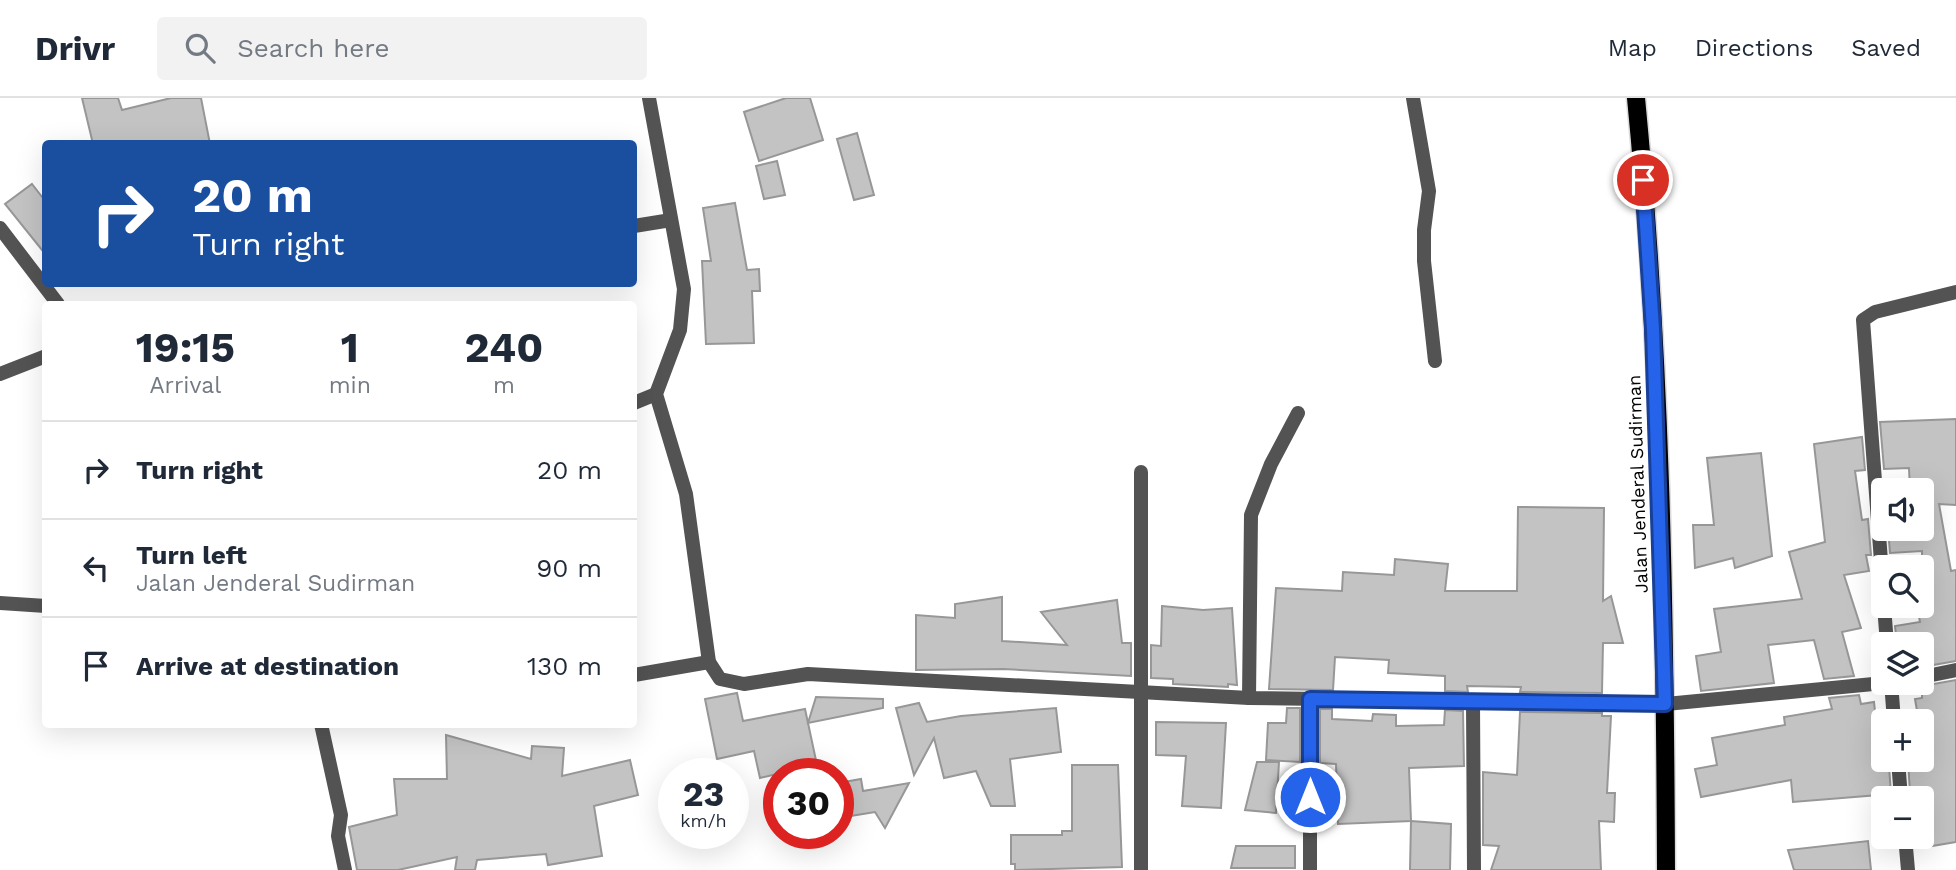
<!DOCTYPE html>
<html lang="en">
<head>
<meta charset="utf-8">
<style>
  :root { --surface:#fff; --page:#f2f2f3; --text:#1f2937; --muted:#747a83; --line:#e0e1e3 }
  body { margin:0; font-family:"Work Sans",sans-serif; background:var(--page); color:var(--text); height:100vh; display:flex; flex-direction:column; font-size:26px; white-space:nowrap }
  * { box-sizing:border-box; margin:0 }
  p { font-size:23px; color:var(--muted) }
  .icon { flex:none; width:38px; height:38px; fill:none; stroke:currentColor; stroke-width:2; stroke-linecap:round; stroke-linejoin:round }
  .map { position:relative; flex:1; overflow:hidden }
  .side { position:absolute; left:42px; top:203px; width:595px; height:427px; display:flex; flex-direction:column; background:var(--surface); border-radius:7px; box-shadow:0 7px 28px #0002 }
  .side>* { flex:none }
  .top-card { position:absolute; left:42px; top:42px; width:595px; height:147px; border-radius:7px; box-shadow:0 7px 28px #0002; background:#1a4fa0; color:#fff; overflow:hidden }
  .controls { position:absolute; left:1871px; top:380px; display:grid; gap:14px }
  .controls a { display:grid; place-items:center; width:63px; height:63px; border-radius:7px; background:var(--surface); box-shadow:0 7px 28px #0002; font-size:35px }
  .speed { position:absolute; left:658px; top:660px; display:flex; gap:14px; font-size:35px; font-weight:700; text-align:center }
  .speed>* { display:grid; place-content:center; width:91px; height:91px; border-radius:50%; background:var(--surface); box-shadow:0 7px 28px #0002; line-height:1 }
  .speed small { font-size:18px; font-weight:400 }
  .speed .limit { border:10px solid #d22; background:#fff; color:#111 }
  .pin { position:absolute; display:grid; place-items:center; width:60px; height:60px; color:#fff; margin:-30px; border:4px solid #fff; border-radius:50%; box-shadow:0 2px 7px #0007 }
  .me { position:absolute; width:77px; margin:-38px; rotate:0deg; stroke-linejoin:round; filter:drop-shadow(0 0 5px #0008) }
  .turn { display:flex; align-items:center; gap:24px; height:147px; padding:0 35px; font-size:32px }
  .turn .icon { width:91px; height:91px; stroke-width:2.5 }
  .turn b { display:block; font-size:49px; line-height:60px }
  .eta { display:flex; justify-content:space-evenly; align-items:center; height:119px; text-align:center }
  .eta b { font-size:42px; font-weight:700; line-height:49px }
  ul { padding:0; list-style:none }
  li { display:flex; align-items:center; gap:21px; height:98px; padding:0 35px; border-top:2px solid var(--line) }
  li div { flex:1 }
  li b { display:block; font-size:26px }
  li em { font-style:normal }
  header { display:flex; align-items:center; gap:42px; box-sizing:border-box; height:98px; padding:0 35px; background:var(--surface); border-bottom:2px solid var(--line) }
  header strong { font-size:33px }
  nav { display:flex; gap:38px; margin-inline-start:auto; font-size:24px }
  .search { width:490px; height:63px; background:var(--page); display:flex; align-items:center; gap:18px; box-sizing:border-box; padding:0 24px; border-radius:7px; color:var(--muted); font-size:26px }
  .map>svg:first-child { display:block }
  .building { fill:#c3c3c3; stroke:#979797; stroke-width:2 }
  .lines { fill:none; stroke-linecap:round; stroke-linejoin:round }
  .primary-casing { stroke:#dbdbdb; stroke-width:21 }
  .minor { stroke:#535353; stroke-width:14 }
  .primary { stroke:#000; stroke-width:18 }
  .route-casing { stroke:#184099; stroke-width:18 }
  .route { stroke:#2563eb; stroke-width:12 }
  .labels { text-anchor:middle; stroke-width:7; stroke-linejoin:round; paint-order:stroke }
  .street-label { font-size:18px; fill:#000; stroke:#fff }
</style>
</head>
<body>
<header>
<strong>Drivr</strong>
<div class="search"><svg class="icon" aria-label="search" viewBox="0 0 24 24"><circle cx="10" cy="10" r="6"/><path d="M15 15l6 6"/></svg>Search here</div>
<nav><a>Map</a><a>Directions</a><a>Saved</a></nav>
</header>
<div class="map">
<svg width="1956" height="772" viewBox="0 0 1956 772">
  <rect width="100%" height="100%" fill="#fff"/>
  <g class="building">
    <path d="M 82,0 L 118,0 L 122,12 L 171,0 L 201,0 L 210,46 L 93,46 Z"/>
    <path d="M 786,0 L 810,0 L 823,42 L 759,63 L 744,14 Z"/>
    <path d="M 857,35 L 874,97 L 854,102 L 837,41 Z"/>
    <path d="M 777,63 L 785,97 L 764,101 L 756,68 Z"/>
    <path d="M 32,86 L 46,104 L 46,157 L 5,106 Z"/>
    <path d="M 735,105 L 747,172 L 759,171 L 760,193 L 752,193 L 754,245 L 706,246 L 702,163 L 711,163 L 703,110 Z"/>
    <path d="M 1956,321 L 1956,407 L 1939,406 L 1951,473 L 1956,472 L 1956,563 L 1922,569 L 1922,546 L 1897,546 L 1895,528 L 1920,524 L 1917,508 L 1922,508 L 1922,453 L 1890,455 L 1888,430 L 1922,430 L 1922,392 L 1910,392 L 1909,370 L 1884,371 L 1880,324 Z"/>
    <path d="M 1862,339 L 1865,372 L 1855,373 L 1862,422 L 1868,421 L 1871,457 L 1866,457 L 1869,473 L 1844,477 L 1861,530 L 1842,534 L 1854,578 L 1824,581 L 1814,542 L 1768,547 L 1774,585 L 1701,593 L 1696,558 L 1721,554 L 1714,511 L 1802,501 L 1789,454 L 1825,444 L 1814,346 Z"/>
    <path d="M 1761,355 L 1772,458 L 1735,470 L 1733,460 L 1695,470 L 1693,427 L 1714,427 L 1707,360 Z"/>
    <path d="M 1518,409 L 1604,410 L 1603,503 L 1611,498 L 1623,545 L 1603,545 L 1602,595 L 1520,594 L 1521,589 L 1467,588 L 1468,594 L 1445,593 L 1445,578 L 1388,575 L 1389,562 L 1335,559 L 1333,592 L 1269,591 L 1276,490 L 1342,493 L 1343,474 L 1394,477 L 1395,461 L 1448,466 L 1445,493 L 1517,493 Z"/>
    <path d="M 1002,499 L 1002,543 L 1067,547 L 1041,514 L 1117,502 L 1122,545 L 1131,545 L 1131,578 L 1003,571 L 916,572 L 916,517 L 955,520 L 955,506 Z"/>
    <path d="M 1162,508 L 1203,512 L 1232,510 L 1237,587 L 1228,586 L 1228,589 L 1173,586 L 1173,581 L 1151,580 L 1151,547 L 1161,548 Z"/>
    <path d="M 1956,582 L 1956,744 L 1932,748 L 1924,704 L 1910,694 L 1908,663 L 1925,659 L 1915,601 L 1922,600 L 1922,588 Z"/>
    <path d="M 737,595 L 743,623 L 805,611 L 817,667 L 760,680 L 754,653 L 717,661 L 705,601 Z"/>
    <path d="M 1859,597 L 1861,606 L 1874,604 L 1881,670 L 1889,668 L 1891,696 L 1793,704 L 1791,682 L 1701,699 L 1695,671 L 1717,667 L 1712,640 L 1785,627 L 1784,619 L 1832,611 L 1829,600 Z"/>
    <path d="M 816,599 L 883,601 L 883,610 L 808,625 Z"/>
    <path d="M 919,605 L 927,624 L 961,618 L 1056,610 L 1061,654 L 1010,661 L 1015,708 L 991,708 L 976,673 L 944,680 L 934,640 L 914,677 L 896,610 Z"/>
    <path d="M 1287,610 L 1300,610 L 1300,664 L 1266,662 L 1268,625 L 1286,625 Z"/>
    <path d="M 1320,611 L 1332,611 L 1332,621 L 1372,623 L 1373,616 L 1396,617 L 1396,628 L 1444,627 L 1445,612 L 1463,613 L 1464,668 L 1409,670 L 1411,723 L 1338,726 L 1336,666 L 1320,665 Z"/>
    <path d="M 1520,614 L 1602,615 L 1602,618 L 1611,618 L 1607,695 L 1615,695 L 1614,724 L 1599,723 L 1601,772 L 1491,772 L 1499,748 L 1483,747 L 1483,674 L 1517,677 Z"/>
    <path d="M 1156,624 L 1226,625 L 1221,710 L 1182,708 L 1186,658 L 1156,657 Z"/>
    <path d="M 446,637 L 531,661 L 532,648 L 564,650 L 562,678 L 630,662 L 638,697 L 594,708 L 602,758 L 548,767 L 546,756 L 477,762 L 475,772 L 455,772 L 457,759 L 398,772 L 357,772 L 349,729 L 397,717 L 394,681 L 447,681 Z"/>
    <path d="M 1257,664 L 1279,664 L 1276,715 L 1245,712 Z"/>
    <path d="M 1072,667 L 1118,667 L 1122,769 L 1015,772 L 1015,766 L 1011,766 L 1011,737 L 1062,737 L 1062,733 L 1072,733 Z"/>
    <path d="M 861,681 L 863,693 L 909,685 L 885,730 L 875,714 L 838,720 L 838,685 Z"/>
    <path d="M 1411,723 L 1451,726 L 1450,772 L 1410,772 Z"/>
    <path d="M 1868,743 L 1871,772 L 1794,772 L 1788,752 Z"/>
    <path d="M 1236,748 L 1295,748 L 1295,770 L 1231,770 Z"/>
  </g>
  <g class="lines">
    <defs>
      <path id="primary" d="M 1636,0 C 1661,256 1665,515 1666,772"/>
    </defs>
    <use href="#primary" class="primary-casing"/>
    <g class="minor">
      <path d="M 649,0 L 684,191 L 680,232 L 656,296 L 686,396 L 709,564 L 720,581 L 744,586 L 808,576 L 1249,600 L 1666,606 L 1894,584"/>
      <path d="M 1413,0 L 1429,93 L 1424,132 L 1424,163 L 1435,263"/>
      <path d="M 634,128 L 671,122"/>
      <path d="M 0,130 L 58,206"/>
      <path d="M 0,276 L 46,258"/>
      <path d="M 634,305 L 656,296"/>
      <path d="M 1883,490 L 1863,222 L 1875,214 L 1956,194"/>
      <path d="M 0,505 L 46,508"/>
      <path d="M 1884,508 L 1887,546"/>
      <path d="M 634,577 L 709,564"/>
      <path d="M 1922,579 L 1956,572"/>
      <path d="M 1891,584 L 1894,623"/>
      <path d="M 1249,600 L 1251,417 L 1271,366 L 1298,315"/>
      <path d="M 1473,604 L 1474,772"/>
      <path d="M 321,626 L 341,717 L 338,738 L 345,772"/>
      <path d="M 1898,662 L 1901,700"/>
      <path d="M 1905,738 L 1908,772"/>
      <path d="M 1141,772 L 1141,374"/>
      <path d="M 1310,772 L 1310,601"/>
    </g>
    <use href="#primary" class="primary"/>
  </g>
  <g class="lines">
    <defs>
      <path id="route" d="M 1310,699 L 1310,601 L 1665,606 L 1653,231 L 1643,82"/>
    </defs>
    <use href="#route" class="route-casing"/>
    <use href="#route" class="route"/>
  </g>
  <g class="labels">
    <g class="street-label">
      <text transform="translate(1638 386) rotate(-92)" y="6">Jalan Jenderal Sudirman</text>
    </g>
  </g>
</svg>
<div class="controls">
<a><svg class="icon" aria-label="sound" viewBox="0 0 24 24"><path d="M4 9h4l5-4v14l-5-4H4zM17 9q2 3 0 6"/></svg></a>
<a><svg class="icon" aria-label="search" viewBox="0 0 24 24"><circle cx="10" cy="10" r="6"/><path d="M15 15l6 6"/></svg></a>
<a><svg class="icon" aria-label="layers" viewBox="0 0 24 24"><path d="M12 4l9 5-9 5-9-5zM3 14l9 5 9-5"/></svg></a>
<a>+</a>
<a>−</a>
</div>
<div class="speed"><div>23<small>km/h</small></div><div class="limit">30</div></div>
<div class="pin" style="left:1643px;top:82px;background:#d93025"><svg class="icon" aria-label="arrive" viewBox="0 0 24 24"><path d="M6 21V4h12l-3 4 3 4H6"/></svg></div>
<svg class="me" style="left:1310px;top:699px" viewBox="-20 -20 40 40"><circle r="17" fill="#2563eb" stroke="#fff" stroke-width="3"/><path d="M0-11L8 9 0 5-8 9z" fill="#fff"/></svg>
<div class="top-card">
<div class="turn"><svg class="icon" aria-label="right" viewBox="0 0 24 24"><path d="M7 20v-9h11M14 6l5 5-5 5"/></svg><div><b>20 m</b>Turn right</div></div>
</div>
<section class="side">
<div class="eta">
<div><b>19:15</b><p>Arrival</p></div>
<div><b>1</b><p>min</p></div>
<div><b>240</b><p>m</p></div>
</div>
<ul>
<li><svg class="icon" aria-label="right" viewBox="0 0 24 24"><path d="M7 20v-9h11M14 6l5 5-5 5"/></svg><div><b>Turn right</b></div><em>20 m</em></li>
<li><svg class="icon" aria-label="left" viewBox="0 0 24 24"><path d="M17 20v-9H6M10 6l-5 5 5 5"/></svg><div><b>Turn left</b><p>Jalan Jenderal Sudirman</p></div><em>90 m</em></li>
<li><svg class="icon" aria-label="arrive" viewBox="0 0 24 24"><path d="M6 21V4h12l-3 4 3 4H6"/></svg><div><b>Arrive at destination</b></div><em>130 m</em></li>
</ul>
</section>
</div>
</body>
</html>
